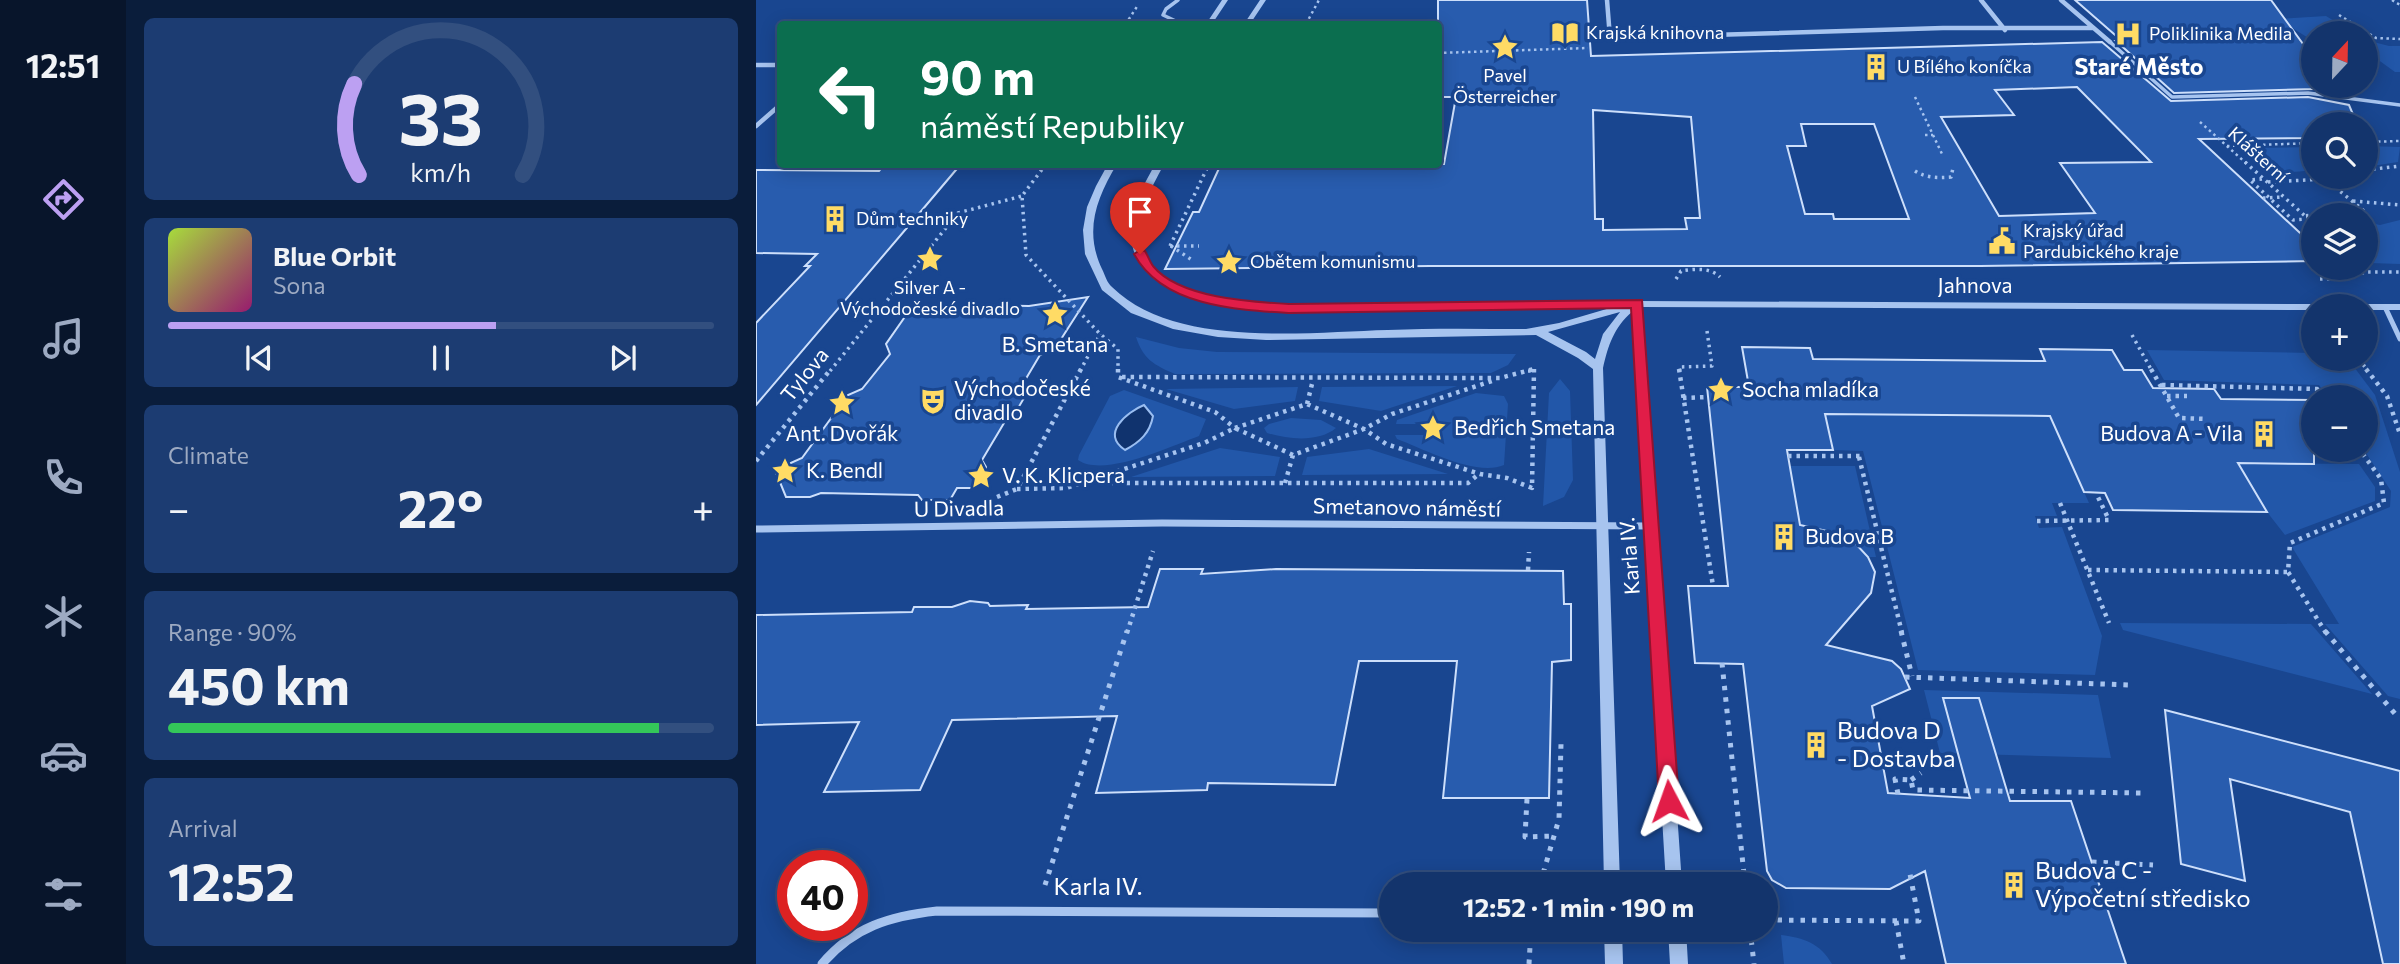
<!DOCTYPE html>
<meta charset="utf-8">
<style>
body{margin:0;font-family:Commissioner,sans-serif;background:#1c3c72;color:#f1f3f6;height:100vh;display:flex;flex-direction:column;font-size:26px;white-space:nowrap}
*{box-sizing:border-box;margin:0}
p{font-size:23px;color:#9daac2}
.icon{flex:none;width:38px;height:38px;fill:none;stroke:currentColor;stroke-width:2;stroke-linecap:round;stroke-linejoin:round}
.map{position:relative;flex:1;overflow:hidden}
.sheet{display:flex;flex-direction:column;gap:18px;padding:18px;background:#0a1d3b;width:630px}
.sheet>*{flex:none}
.banner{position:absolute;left:21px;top:21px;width:665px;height:147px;border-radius:7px;box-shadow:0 4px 18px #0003,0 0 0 2px #324f7f;background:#0b6e4f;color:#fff;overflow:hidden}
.needle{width:46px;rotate:22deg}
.buttons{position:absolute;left:1545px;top:21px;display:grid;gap:14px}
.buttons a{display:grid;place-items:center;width:77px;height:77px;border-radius:50%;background:#13346c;box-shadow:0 4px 18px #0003,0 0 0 2px #324f7f;font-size:35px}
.speed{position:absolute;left:21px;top:850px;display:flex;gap:14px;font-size:35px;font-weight:700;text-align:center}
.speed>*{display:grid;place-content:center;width:91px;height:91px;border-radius:50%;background:#13346c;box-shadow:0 4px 18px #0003,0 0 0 2px #324f7f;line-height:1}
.speed .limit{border:10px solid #d22;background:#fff;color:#111}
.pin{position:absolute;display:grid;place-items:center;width:60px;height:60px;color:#fff;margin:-72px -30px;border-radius:50% 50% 50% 0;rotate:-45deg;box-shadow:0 0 7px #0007}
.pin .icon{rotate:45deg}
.me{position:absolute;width:77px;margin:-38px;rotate:356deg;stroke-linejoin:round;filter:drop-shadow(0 0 5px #0008)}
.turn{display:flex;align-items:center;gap:24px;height:147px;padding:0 28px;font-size:32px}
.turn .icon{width:91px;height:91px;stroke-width:2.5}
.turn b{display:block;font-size:49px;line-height:60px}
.big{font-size:52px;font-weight:700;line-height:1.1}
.sheet .widget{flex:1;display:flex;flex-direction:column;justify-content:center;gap:10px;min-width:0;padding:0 24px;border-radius:10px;background:#1c3c72}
.sheet .dial{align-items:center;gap:0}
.dial svg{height:182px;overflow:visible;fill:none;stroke:#324f7f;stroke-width:7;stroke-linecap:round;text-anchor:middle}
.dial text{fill:#f1f3f6;stroke:none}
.song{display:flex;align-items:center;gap:21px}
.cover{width:84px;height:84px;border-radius:10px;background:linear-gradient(135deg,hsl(80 70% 55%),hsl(320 70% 35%))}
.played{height:7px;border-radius:4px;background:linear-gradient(90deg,#bca0f2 60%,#324f7f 60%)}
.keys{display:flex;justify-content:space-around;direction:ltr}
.heat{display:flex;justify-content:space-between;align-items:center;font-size:38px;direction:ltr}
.charge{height:10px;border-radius:5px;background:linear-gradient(90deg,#34c759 90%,#324f7f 0)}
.trip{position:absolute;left:623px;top:872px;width:399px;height:70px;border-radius:35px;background:#13346c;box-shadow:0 4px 18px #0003,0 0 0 2px #324f7f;font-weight:700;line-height:70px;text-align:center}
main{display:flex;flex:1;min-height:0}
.tab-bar{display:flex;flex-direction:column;width:126px;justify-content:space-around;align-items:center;background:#08152b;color:#9daac2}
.tab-bar .icon{width:49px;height:49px}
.tab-bar .selected{color:#bca0f2}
.tab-bar b{font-size:32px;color:#f1f3f6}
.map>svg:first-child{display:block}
.green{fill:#2257a9}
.water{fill:#10336e;stroke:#9abef1;stroke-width:2}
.building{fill:#285cae;stroke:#cddffb;stroke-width:2;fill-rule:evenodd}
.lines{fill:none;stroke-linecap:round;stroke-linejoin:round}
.path-far3{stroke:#a7c4ef;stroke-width:2.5;stroke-dasharray:2.5 3.5;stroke-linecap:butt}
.path-far2{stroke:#a7c4ef;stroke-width:3.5;stroke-dasharray:2.5 4.5;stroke-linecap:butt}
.path-far1{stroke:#a7c4ef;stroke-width:4.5;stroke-dasharray:3.5 5;stroke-linecap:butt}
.path{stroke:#a7c4ef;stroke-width:5;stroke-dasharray:4.5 7;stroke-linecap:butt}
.service{stroke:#a7c4ef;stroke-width:3.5}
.minor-far3{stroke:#a7c4ef;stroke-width:4.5}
.minor-far2{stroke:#a7c4ef;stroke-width:5}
.minor-far1{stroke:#a7c4ef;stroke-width:7}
.minor{stroke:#a7c4ef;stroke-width:9}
.tertiary{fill:#a7c4ef;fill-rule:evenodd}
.route{fill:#e11d48;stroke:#92132f;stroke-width:2}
.labels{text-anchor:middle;stroke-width:7;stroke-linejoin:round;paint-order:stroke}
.far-poi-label{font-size:18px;fill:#fff;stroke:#194690;text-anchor:start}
.far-street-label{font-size:18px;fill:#fff;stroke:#194690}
.street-label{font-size:21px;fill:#fff;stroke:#194690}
.poi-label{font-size:21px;fill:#fff;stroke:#194690;text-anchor:start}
.far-district-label{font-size:23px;font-weight:bold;fill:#fff;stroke:#194690}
.near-poi-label{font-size:24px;fill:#fff;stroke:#194690;text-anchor:start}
.near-street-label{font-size:24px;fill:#fff;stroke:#194690}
</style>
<main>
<nav class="tab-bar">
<b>12:51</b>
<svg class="icon selected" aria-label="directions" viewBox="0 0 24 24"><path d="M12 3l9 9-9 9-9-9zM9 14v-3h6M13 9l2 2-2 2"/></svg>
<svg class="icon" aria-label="music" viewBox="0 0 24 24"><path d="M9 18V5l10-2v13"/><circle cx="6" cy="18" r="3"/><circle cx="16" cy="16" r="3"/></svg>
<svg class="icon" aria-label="phone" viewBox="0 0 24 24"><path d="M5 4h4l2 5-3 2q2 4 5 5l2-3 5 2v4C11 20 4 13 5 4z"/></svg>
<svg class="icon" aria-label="climate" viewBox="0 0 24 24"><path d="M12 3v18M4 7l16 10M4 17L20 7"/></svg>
<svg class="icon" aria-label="car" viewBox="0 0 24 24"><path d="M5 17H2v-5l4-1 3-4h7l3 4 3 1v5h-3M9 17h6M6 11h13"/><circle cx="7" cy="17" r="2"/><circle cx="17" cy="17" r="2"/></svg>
<svg class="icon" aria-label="filters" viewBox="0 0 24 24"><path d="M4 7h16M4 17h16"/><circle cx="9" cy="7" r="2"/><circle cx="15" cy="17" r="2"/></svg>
</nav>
<section class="sheet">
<div class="widget dial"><svg viewBox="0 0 100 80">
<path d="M14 69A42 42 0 1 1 86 69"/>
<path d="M14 69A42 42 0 0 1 12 29" stroke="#bca0f2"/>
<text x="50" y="56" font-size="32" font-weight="700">33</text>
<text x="50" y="72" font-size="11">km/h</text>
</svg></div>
<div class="widget">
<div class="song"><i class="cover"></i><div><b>Blue Orbit</b><p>Sona</p></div></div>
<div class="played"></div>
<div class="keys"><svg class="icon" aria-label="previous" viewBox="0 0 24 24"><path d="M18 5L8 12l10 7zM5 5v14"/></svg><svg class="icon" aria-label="pause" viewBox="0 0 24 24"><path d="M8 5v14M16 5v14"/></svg><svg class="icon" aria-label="next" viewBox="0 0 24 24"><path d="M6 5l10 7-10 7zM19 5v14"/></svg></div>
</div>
<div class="widget"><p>Climate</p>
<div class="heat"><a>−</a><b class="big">22°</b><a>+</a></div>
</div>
<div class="widget"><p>Range · 90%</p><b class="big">450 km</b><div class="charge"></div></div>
<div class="widget"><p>Arrival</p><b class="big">12:52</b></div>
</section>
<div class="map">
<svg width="1644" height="964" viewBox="0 0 1644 964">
<rect width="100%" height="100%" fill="#194690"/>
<path class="green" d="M1570 16 1598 33H1558L1557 41 1522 19Z
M1610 40 1633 46H1644V72H1639L1610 51Z
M1610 146 1644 147 1642 162 1610 167Z
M1557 147V168C1535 178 1511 167 1494 152L1498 148Z
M1644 220V264L1614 263 1610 258V222L1624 225Z
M380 337 423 348 461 352 760 354 752 365 735 373 419 374C398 365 387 359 380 337Z
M1391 350 1557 353 1558 359H1592L1619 395 1644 472V699L1632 696 1569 624H1583L1536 547 1634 507 1635 491 1608 450 1610 397H1571L1563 385 1408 380Z
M804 379 814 391 817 480 808 497 787 506 793 393Z
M701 386 625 411 563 401 566 387Z
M542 387 539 401 478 409 410 389Z
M368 390 450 419 443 436C415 446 348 478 322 460L323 455 354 396Z
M720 393 748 396 752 404 748 465C720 477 668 449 641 439L639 435H684L686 424H640L641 420Z
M1069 414 1294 416 1333 503H1296L1301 516H1279L1283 528 1306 527 1346 636 1339 675 1162 670 1107 451 1077 450Z
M535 418 565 420 580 428C562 443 531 439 511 433L508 428 513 424Z
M464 448 524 457 519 476 375 477Z
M613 449 692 474 546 475 551 457Z
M1482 463 1603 464 1619 487V501L1529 535 1511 512Z
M1034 466H1099L1120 557H1112C1095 534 1072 530 1045 529Z
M1364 623 1555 624 1616 694 1367 630Z
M1168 690 1342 695 1355 758 1184 753Z
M1025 935C1048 938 1064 943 1076 964H1028Z"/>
<path class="water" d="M388 405 397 416C394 433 384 442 369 450 344 434 371 412 388 405Z"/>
<path class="building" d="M682 0H831L835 56 1346 42 1415 101 1552 97 1593 105 1601 124H1558V138L1443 139 1558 246V261L1224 266H674L409 269 437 212H443L465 164H688L700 97H682ZM1321 87 1395 162 1304 163 1339 213 1243 216 1185 117 1258 115 1239 90ZM837 110 935 117 944 218H929L931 229 847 230V219H839ZM1045 124H1118L1153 219H1078L1077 214H1049L1031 146H1050Z
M1319 0H1515L1558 59V89L1418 93 1360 41H1366Z
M205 164 161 216 0 405V323L54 266H49L61 254 0 253V170L123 171 128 165Z
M332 297 300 347 284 355 262 392 268 398 258 415 251 418 226 460 230 467 218 488H201L194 500H166L162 495 65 493 54 497H30L19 470 46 458 92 395 106 389 134 354 130 344 153 311 202 312 208 305 273 306Z
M986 347 1054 348 1057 359 1289 361 1284 349 1356 350 1368 370H1386L1397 388 1458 389 1465 399 1558 400V464L1482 463 1511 512 1357 510 1349 493 1328 492 1294 416 1069 414 1077 450H1031L1044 525 1084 534 1099 543 1112 557 1119 572 1115 593 1070 645 1136 661 1145 669 1154 689 1116 706 1132 793 1214 798 1187 698H1223L1254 801H1315L1370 964H1190L1169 871 1134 889 1030 888 1016 880 1011 871 987 664 939 663 932 586H972L951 387H993Z
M404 569H447L445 574 520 569 807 571 808 604H815V660L796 662 793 798H687L701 661H603L579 785 452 783 451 790 340 793 361 716 196 720 164 790 68 792 103 722 0 725V615L156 612 158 607H196L214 601 232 603 234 606 272 605 270 609 392 607Z
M1409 710 1644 771V964H1627L1594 812 1474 779 1489 881 1425 864Z"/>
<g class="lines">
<path class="path-far3" d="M1636 0 1644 5
M1583 15 1620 38 1644 39
M377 24 373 19 382 5
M550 24 563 0
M682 53 832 48
M683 63 684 53
M1159 97 1187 156
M1444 122 1491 164
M1169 135H1177
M1610 142 1644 141
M1471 146 1558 143"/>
<path class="path-far2" d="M1489 162 1558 224
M290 164 266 196 270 255 344 334 362 349V371
M1610 170 1644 166
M1159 171C1170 178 1182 178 1195 177L1197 168
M1506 179 1494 180 1537 220 1551 219
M1512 182 1569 179 1607 210 1548 216
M1507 198 1527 197
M1597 201 1644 205
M414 246 453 164
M414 246H443
M415 246 436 260
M920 279 925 271C938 269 954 267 964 277
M1564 279 1590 278 1610 272H1644
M1376 335 1396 371
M1603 359 1612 371
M74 371 202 213 266 196
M324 371 344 334
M772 371H778
M924 371 923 367 956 366 951 331"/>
<path class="path-far1" d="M325 369 261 489 310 488 448 443 479 428 537 455 608 429 636 414 739 380
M362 369V377
M778 369 776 488 751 478 724 474 630 444 608 429 551 404 479 428 459 412 362 377 744 378Z
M923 369 957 586
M1395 369 1423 418 1450 419
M1610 369 1631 396 1644 434
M1406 385 1561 389 1566 397
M1411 396H1431
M927 398 952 397
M551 404 557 380
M1032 456H1108
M1103 457 1146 633
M0 461 75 369
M349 475 355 483H712L723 474
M529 483 537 455
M241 497 261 489
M1304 503 1353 623
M1281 521 1353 520 1340 493
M772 570 773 552
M1332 570 1532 572
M371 633 397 551
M1570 633 1532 572 1534 543 1628 503 1625 479 1604 450"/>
<path class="path" d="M1145 631 1156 676
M1569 631 1640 715
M966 663 989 884
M1149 677 1374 685
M1155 780 1165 773
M1142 794 1139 779 1155 780 1157 790 1388 793
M771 799 769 837 797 836
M1336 862 1397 865
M784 884 803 819 805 744
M289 885 371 631
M1010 920 1163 921 1154 874
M1140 921 1148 964
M994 929 998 964
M773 964 775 929"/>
<path class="service" d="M422 0 410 9 407 15 426 24
M1354 42 1416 97 1552 93 1644 105"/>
<path class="minor-far3" d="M851 0 854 38 1187 28H1337
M1225 0 1249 30
M1305 0 1354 42
M0 65H24
M0 126 24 105"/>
<path class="minor-far2" d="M1629 307 1644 339"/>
<path class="minor-far1" d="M0 529 406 523 895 526"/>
<path class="minor" d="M66 964C97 927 134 916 181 911L635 913"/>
<path class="tertiary" d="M466 0H472L456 24H450Z
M504 0H510L494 24H488Z
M352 164H361C340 199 328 231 346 269 349 275 351 283 356 287 419 349 551 332 632 330 678 328 724 329 770 329L803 323 854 308 533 312C479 309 368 302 375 224 376 203 390 182 399 164H408C399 182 385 204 384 225 380 298 481 302 533 306L881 301 1558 304 1563 306H1558V310L886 307 926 884H910L876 312C858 327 852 346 847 368L864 884H848L837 369 822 358 780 335 510 340 462 337 417 329 375 313 346 290 329 254 327 230 331 207 340 186ZM864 312 847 334 839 359 830 352 792 332Z
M1610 304H1644V310H1610V306H1605Z
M848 929H866L867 964H849Z
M912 929H930L932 964H914Z"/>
</g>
<path class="route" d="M384 250 389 251C392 256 394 262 397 266 423 298 495 302 533 304L886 300 923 801 920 808 913 811 906 808 903 801 875 308 533 313C480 310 406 306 378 254Z"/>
<defs>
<symbol id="library-bare" viewBox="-9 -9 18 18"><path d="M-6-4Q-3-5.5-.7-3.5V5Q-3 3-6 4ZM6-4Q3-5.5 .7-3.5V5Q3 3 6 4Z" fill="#ffdb65" stroke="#194690" stroke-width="2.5" paint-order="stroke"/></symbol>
<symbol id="hospital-bare" viewBox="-9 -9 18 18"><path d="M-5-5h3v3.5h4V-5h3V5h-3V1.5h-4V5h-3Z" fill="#ffdb65" stroke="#194690" stroke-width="2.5" paint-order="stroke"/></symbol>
<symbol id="sight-bare" viewBox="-9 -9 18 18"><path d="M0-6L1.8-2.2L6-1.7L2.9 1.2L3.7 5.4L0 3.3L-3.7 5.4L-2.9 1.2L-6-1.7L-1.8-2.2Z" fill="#ffdb65" stroke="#194690" stroke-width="2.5" paint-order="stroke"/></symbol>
<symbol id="building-bare" viewBox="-9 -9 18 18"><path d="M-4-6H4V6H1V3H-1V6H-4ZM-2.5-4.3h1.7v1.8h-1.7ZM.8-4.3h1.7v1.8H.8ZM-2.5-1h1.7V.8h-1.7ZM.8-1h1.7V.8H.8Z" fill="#ffdb65" stroke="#194690" stroke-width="2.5" paint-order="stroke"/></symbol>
<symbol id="civic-bare" viewBox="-9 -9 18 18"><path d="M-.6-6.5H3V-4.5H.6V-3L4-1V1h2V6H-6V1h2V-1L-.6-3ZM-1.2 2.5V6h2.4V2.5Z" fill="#ffdb65" stroke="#194690" stroke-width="2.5" paint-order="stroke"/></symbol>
<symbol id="theatre-bare" viewBox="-9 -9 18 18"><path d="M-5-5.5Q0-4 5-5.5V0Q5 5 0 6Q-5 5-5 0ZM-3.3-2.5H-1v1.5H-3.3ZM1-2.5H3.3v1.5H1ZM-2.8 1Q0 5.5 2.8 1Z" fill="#ffdb65" stroke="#194690" stroke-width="2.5" paint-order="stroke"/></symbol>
</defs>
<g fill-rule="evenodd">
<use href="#library-bare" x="790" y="14" width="38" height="38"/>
<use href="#hospital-bare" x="1353" y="15" width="38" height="38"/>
<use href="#sight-bare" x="730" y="28" width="38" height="38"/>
<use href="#building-bare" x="1101" y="48" width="38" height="38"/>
<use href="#building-bare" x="60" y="200" width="38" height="38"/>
<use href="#civic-bare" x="1227" y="222" width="38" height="38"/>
<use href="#sight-bare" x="155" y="240" width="38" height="38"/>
<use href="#sight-bare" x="454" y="243" width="38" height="38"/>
<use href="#sight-bare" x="280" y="295" width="38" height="38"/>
<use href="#sight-bare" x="946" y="371" width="38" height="38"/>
<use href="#theatre-bare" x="158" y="382" width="38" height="38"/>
<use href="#sight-bare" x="67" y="384" width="38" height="38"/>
<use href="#sight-bare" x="658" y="409" width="38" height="38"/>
<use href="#building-bare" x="1489" y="415" width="38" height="38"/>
<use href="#sight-bare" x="10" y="452" width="38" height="38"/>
<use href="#sight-bare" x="206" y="457" width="38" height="38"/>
<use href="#building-bare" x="1009" y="518" width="38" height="38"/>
<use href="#building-bare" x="1041" y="726" width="38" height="38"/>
<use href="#building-bare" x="1239" y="866" width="38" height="38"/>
</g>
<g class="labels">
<g class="far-poi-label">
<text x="830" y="39">Krajská knihovna</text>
<text x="1393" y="40">Poliklinika Medila</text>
<text x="1141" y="73">U Bílého koníčka</text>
<text x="749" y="82" text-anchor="middle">Pavel<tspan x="749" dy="21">Österreicher</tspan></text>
<text x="100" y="225">Dům techniky</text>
<text x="1267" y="237">Krajský úřad<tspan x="1267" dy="21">Pardubického kraje</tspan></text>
<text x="494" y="268">Obětem komunismu</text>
<text x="174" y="294" text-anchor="middle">Silver A -<tspan x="174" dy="21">Východočeské divadlo</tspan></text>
</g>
<g class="far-street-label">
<text transform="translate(1502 155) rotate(42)" y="6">Klášterní</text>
</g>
<g class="street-label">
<text x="1219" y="293">Jahnova</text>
<text transform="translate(49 375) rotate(-51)" y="7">Tylova</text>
<text transform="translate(651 508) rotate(1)" y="7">Smetanovo náměstí</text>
<text transform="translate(203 509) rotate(-1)" y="7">U Divadla</text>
<text transform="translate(874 556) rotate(-94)" y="7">Karla IV.</text>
</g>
<g class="poi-label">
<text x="299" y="352" text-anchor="middle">B. Smetana</text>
<text x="198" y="396">Východočeské<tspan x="198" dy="24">divadlo</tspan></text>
<text x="986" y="397">Socha mladíka</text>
<text x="698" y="435">Bedřich Smetana</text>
<text x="86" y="441" text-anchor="middle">Ant. Dvořák</text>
<text x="1487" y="441" text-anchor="end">Budova A - Vila</text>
<text x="50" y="478">K. Bendl</text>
<text x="246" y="483">V. K. Klicpera</text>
<text x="1049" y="544">Budova B</text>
</g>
<g class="far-district-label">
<text x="1383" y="75">Staré Město</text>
</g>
<g class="near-poi-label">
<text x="1081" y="739">Budova D<tspan x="1081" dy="28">- Dostavba</tspan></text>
<text x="1279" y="879">Budova C -<tspan x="1279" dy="28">Výpočetní středisko</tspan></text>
</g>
<g class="near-street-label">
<text x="342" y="895">Karla IV.</text>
</g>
</g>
</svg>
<div class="buttons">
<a><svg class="needle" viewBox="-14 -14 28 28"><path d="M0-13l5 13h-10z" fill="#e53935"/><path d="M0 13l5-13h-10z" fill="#9daac2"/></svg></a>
<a><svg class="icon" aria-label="search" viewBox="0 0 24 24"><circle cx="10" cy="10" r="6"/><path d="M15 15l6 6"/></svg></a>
<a><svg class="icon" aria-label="layers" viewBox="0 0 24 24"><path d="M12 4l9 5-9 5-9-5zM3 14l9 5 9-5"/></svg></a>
<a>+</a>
<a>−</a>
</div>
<div class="speed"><div class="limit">40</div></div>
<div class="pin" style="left:384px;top:254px;background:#d93025"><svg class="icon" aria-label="arrive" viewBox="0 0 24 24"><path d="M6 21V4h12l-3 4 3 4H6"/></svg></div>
<svg class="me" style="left:913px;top:801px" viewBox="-20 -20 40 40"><path d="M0-17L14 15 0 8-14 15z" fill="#e11d48" stroke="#fff" stroke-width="4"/></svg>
<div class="trip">12:52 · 1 min · 190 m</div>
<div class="banner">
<div class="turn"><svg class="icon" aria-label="left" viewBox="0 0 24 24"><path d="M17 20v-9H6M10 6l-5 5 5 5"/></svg><div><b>90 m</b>náměstí Republiky</div></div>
</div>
</div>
</main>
